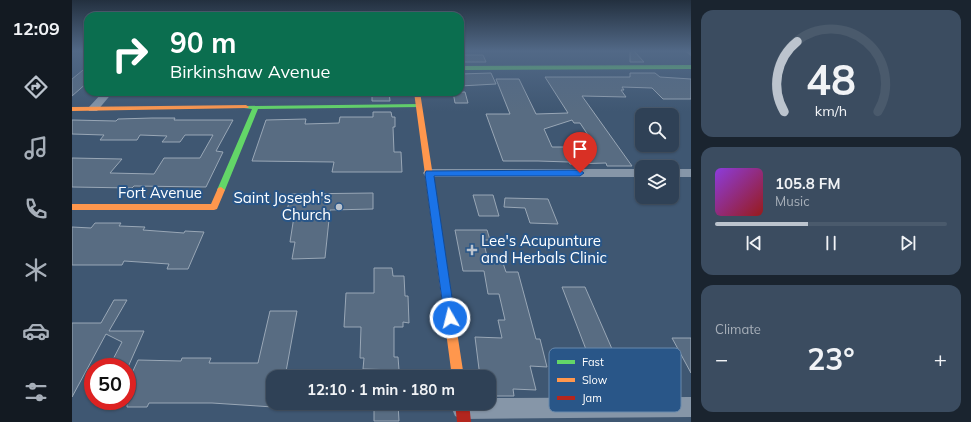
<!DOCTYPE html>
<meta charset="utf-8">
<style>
body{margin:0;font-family:Mulish,sans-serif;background:#3b4c60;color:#f1f3f6;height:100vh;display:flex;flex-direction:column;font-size:15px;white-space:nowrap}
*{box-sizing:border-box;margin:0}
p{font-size:13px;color:#a7afb9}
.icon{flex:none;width:22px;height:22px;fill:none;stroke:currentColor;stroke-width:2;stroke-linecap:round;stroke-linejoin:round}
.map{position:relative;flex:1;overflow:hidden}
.panel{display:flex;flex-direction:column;gap:10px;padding:10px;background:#1a242f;width:280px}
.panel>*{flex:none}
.guide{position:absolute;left:12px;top:12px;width:380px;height:84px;border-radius:12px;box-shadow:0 1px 3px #0004,0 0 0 1px #4a5a6c;background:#0b6e4f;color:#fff;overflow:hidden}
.tools{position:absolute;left:563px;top:108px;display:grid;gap:8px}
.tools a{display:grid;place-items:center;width:44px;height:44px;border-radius:8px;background:#2f4156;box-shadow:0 1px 3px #0004,0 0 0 1px #4a5a6c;font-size:20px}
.speed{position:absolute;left:12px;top:358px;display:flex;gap:8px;font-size:20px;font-weight:700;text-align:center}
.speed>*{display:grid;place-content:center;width:52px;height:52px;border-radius:50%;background:#2f4156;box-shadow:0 1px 3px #0004,0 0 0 1px #4a5a6c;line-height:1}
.speed .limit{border:6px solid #d22;background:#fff;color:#111}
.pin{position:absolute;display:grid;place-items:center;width:34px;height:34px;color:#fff;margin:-41px -17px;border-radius:50% 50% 50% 0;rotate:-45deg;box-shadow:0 0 4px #0007}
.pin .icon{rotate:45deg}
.me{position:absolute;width:44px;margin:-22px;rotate:352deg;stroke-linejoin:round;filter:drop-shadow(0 0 3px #0008)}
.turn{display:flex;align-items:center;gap:14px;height:84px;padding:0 20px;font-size:18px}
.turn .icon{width:52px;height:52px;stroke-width:2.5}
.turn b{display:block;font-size:28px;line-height:34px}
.big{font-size:30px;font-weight:700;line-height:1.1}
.panel .widget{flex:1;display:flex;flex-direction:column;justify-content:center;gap:6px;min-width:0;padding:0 14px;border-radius:12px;background:#3b4c60}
.panel .dial{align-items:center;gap:0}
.dial svg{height:104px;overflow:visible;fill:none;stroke:#4a5a6c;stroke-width:7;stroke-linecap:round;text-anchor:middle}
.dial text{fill:#f1f3f6;stroke:none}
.song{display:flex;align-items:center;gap:12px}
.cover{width:48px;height:48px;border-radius:6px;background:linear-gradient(135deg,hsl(270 70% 55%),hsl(0 70% 35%))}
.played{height:4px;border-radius:2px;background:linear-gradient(90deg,#bcc4ce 40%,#4a5a6c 40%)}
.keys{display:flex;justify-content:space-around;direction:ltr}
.heat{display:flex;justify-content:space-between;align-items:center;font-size:22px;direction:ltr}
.trip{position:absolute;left:194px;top:370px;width:230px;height:40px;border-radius:12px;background:#2f4156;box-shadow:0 1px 3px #0004,0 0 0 1px #4a5a6c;font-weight:700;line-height:40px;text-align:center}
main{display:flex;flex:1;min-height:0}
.dock{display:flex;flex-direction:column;width:72px;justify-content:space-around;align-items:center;background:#131a22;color:#a7afb9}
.dock .icon{width:28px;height:28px}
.dock .selected{color:#bcc4ce}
.dock b{font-size:18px;color:#f1f3f6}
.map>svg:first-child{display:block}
.building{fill:#586c82;stroke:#99a7b6;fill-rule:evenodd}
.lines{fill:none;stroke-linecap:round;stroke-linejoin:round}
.street{fill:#8696a8;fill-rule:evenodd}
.fast{fill:#63d668;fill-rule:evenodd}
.slow{fill:#ff974d;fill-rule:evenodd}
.jam{fill:#b3261e;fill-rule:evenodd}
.route{fill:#1a73e8;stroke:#114b97}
.poi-dot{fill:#bcc4ce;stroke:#295688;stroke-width:1.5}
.labels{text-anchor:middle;stroke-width:4;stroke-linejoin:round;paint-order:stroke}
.street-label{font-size:15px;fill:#fff;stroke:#295688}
.poi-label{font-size:15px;fill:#fff;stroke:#295688;text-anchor:end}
.key{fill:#295688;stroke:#6989ac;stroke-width:1}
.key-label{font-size:11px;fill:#fff}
</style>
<main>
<nav class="dock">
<b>12:09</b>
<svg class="icon selected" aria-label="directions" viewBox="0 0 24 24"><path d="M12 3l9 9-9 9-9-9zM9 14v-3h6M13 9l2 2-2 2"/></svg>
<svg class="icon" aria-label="music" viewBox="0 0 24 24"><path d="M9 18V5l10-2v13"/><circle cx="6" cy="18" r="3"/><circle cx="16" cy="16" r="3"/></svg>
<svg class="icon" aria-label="phone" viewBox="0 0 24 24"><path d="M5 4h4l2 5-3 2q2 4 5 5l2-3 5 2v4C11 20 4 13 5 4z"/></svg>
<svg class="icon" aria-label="climate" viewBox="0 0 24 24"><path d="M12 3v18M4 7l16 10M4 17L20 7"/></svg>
<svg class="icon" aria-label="car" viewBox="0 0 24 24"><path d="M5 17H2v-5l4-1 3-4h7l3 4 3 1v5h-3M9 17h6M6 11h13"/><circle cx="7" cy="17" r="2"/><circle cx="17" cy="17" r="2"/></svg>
<svg class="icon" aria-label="filters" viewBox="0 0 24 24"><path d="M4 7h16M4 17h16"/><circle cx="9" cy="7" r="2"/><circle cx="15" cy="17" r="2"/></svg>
</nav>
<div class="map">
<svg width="619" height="422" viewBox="0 0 619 422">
<rect width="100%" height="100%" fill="#3f5772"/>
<path class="building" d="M558 51H562L572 62H558Z
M388 55H411L414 62H388Z
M16 66V82L0 96V79Z
M419 73 424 84 388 86V74Z
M558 73H583L588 77 619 79V99H591L580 88 550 87 552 90H549L554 97 510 96 560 166H535L534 163 498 164 497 162 466 161H431L414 114H438L424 79H447L464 114 496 113 473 77H558ZM500 120 502 123H508L524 147H480L472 129Z
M300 92H317L318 101H300Z
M381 92H393L396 103H383Z
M301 112H319L320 117H323V127H321L322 152H329L330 172H260L262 162 180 161 194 120 234 119 233 124 267 123 268 117H301Z
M80 118H103L102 120H161L144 151 151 152 134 187 62 186 60 188 0 187V158L50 159 38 173 82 174 92 158H128L141 135H113L108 142H90L95 136 68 135 65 140H28L32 135 0 134V120L44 121 46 119Z
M301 193V209L258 210 253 258 220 259 223 242H218L223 210H215L219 194Z
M401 195H421L427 216H407Z
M433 198 476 199 486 224 458 223 453 208 432 207Z
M23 223H49L47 226 73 227 71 230 112 233 113 231 132 232 116 269H95L97 264 52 261 50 265H0V227L19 228Z
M383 230H415L418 240H411L416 260H430L434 272H446L464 339H468L475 367 458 366 464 390 441 389 442 396H424L417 390V377H408L403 337 430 338 426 320H433L427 294H416L412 271H391Z
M302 268H320L321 276H332L333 296H336L337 323 331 322V327H322V357H326L327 370 291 369 292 358H288L289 327H272L274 293H302Z
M490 287H513L547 365H520Z
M42 300H55L37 331H72L56 367H37L50 342 34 334 0 397V323H29Z
M198 311H225L213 377H201V407L140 403H77L75 407H55V384L66 360 109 361 110 358H139L137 363H186Z
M600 338H619V373Z
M302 403H326L327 421H302Z"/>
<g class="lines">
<path class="street" d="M613 51H619V56Z
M31 92H41L25 111H17L16 109 17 107Z
M357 169H570V177H357L353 176 351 173 353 170Z
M600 169H619V177H600Z
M619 397V417L390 419 383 416 380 409 382 403H417V398Z"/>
<path class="fast" d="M619 65V69L388 70V66Z
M347 104 349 105V107L186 109 153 190 149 193 145 190 180 109 172 108V106Z"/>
<path class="slow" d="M342 92H348L392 377H380Z
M174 105 177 107 176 108 0 111V107Z
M149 187 153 190 145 209 142 210H0V204H139L146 188Z"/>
<path class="jam" d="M383 403H397L399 422H385Z"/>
</g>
<linearGradient id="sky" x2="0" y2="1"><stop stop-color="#23303f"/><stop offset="0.46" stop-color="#526987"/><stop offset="1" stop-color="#526987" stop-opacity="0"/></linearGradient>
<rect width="619" height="111" fill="url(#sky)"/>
<path class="route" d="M508 170 512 173 508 176H362L383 318 382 322 378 323 373 322 353 174 354 171Z"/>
<g class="poi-dot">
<circle cx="267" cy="207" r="4"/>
<path d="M398 244h4v4h4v4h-4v4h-4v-4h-4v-4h4z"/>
</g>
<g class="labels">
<g class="street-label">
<text x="88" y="198">Fort Avenue</text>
</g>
<g class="poi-label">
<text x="259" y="203">Saint Joseph's<tspan x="259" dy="17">Church</tspan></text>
<text x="409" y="246" text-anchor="start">Lee's Acupunture<tspan x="409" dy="17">and Herbals Clinic</tspan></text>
</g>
</g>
<rect x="477" y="348" width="132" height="64" rx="6" class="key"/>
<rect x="485" y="360" width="18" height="4" fill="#63d668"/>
<rect x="485" y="378" width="18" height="4" fill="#ff974d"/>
<rect x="485" y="396" width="18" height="4" fill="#b3261e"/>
<g class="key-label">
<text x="510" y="366">Fast</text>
<text x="510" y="384">Slow</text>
<text x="510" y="402">Jam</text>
</g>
</svg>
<div class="tools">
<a><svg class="icon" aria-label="search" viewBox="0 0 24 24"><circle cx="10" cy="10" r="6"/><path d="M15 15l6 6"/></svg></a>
<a><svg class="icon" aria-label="layers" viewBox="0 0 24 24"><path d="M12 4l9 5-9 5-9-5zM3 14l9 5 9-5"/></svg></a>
</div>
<div class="speed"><div class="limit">50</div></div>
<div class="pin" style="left:508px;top:173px;background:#d93025"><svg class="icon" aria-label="arrive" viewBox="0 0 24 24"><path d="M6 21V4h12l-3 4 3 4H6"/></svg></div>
<svg class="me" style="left:378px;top:318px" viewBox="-20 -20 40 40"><circle r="17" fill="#1a73e8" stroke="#fff" stroke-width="3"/><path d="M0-11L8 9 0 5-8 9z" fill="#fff"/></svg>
<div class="trip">12:10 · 1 min · 180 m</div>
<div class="guide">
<div class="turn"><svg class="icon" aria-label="right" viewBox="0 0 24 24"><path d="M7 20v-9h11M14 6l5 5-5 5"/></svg><div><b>90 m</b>Birkinshaw Avenue</div></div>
</div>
</div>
<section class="panel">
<div class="widget dial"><svg viewBox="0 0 100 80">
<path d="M14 69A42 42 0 1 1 86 69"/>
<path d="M14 69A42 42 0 0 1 24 15" stroke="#bcc4ce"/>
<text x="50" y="56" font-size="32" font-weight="700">48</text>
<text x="50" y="72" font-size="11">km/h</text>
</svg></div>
<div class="widget">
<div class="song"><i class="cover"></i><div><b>105.8 FM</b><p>Music</p></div></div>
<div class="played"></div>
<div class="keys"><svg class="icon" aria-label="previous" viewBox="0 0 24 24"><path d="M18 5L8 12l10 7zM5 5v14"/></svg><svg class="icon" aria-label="pause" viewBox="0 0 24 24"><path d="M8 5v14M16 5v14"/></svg><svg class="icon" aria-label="next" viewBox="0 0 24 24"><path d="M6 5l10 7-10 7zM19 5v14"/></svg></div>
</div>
<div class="widget"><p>Climate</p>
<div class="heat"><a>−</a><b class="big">23°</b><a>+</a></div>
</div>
</section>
</main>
